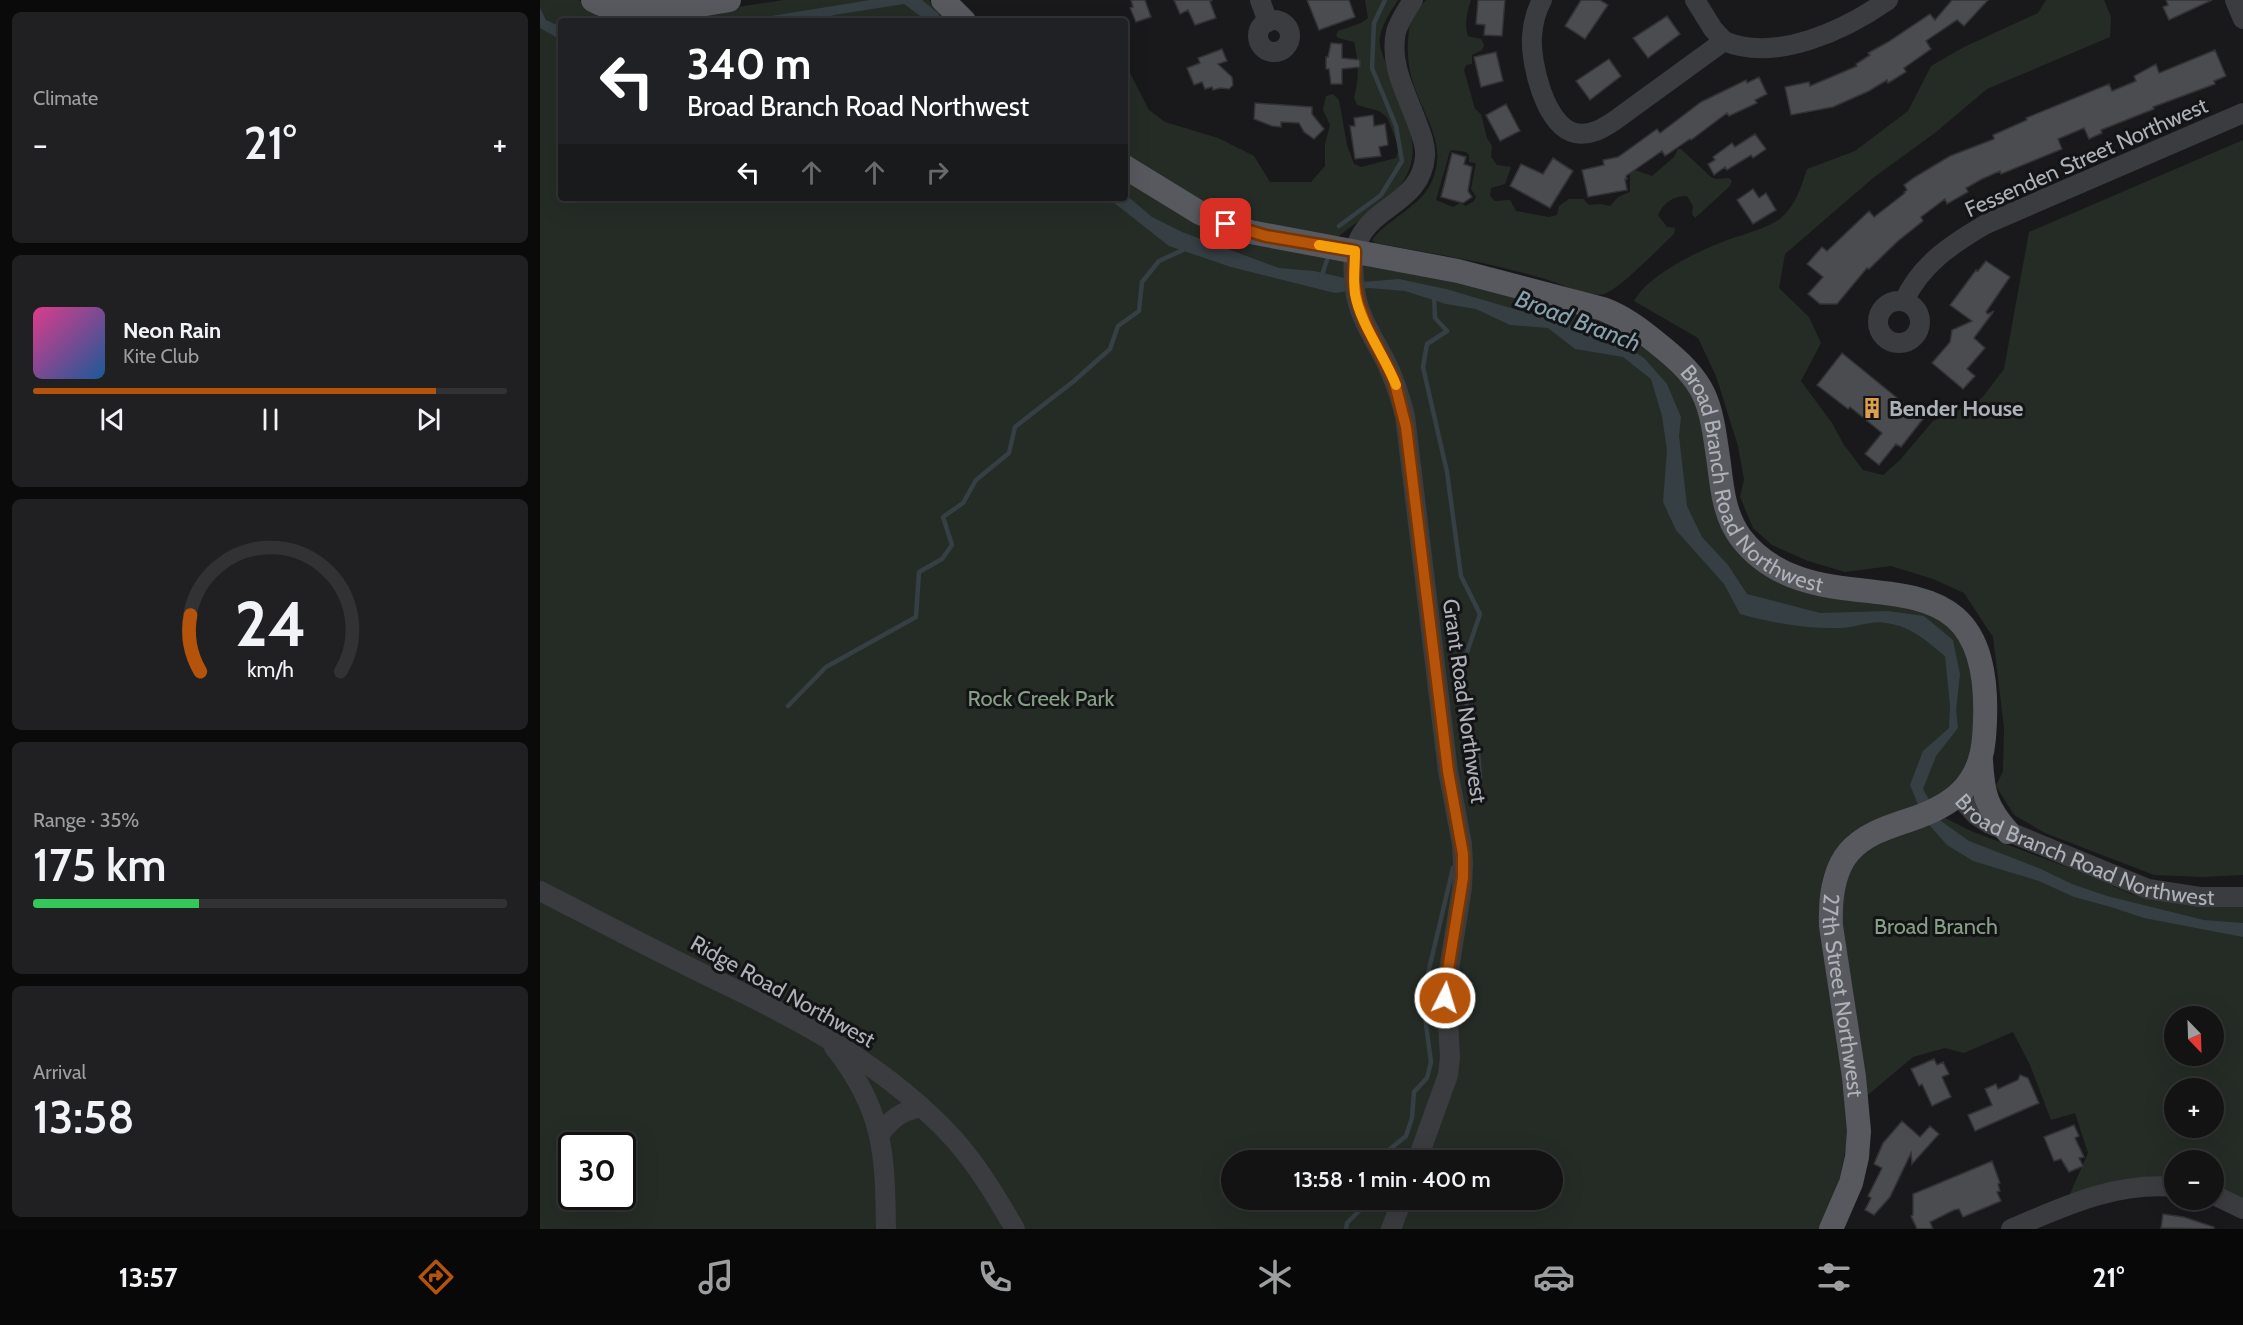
<!DOCTYPE html>
<meta charset="utf-8">
<style>
body{margin:0;font-family:Cabin,sans-serif;background:#202022;color:#f1f3f6;height:100vh;display:flex;flex-direction:column;font-size:22px;white-space:nowrap}
*{box-sizing:border-box;margin:0}
p{font-size:20px;color:#9d9ea0}
.icon{flex:none;width:33px;height:33px;fill:none;stroke:currentColor;stroke-width:2;stroke-linecap:round;stroke-linejoin:round}
.map{position:relative;flex:1;overflow:hidden}
.panel{display:flex;flex-direction:column;gap:12px;padding:12px;background:#0a0a0b;width:540px}
.panel>*{flex:none}
.hud{position:absolute;left:18px;top:18px;width:570px;height:183px;border-radius:6px;box-shadow:0 6px 24px #0002,0 0 0 2px #323234;background:#202124;color:#fff;overflow:hidden}
.needle{width:39px;rotate:157deg}
.controls{position:absolute;left:1624px;top:1006px;display:grid;gap:12px}
.controls a{display:grid;place-items:center;width:60px;height:60px;border-radius:50%;background:#131314;box-shadow:0 6px 24px #0002,0 0 0 2px #323234;font-size:30px}
.speed{position:absolute;left:18px;top:1132px;display:flex;gap:12px;font-size:30px;font-weight:700;text-align:center}
.speed>*{display:grid;place-content:center;width:78px;height:78px;border-radius:50%;background:#131314;box-shadow:0 6px 24px #0002,0 0 0 2px #323234;line-height:1}
.speed .limit{border:3px solid #111;border-radius:9px;background:#fff;color:#111}
.pin{position:absolute;display:grid;place-items:center;width:51px;height:51px;color:#fff;margin:-26px;border-radius:12px;box-shadow:0 3px 9px #0006}
.me{position:absolute;width:66px;margin:-33px;rotate:5deg;stroke-linejoin:round;filter:drop-shadow(0 0 4px #0008)}
.turn{display:flex;align-items:center;gap:21px;height:126px;padding:0 30px;font-size:27px}
.turn .icon{width:78px;height:78px;stroke-width:2.5}
.turn b{display:block;font-size:42px;line-height:51px}
.lanes{display:flex;align-items:center;height:57px;padding:0 30px;background:#0003;justify-content:center;gap:30px;direction:ltr}
.lanes .off{opacity:.35}
.big{font-size:45px;font-weight:600;line-height:1.1}
.panel .widget{flex:1;display:flex;flex-direction:column;justify-content:center;gap:9px;min-width:0;padding:0 21px;border-radius:9px;background:#202022}
.panel .dial{align-items:center;gap:0}
.dial svg{height:156px;overflow:visible;fill:none;stroke:#323234;stroke-width:7;stroke-linecap:round;text-anchor:middle}
.dial text{fill:#f1f3f6;stroke:none}
.song{display:flex;align-items:center;gap:18px}
.cover{width:72px;height:72px;border-radius:9px;background:linear-gradient(135deg,hsl(330 70% 55%),hsl(210 70% 35%))}
.played{height:6px;border-radius:3px;background:linear-gradient(90deg,#b45309 85%,#323234 85%)}
.keys{display:flex;justify-content:space-around;direction:ltr}
.heat{display:flex;justify-content:space-between;align-items:center;font-size:33px;direction:ltr}
.charge{height:9px;border-radius:4px;background:linear-gradient(90deg,#34c759 35%,#323234 0)}
.trip{position:absolute;left:681px;top:1150px;width:342px;height:60px;border-radius:30px;background:#131314;box-shadow:0 6px 24px #0002,0 0 0 2px #323234;font-weight:600;line-height:60px;text-align:center}
.dock{display:flex;height:96px;justify-content:space-around;align-items:center;background:#080808;color:#9d9ea0}
.dock .icon{width:42px;height:42px}
.dock .on{color:#b45309}
.dock b{font-size:27px;color:#f1f3f6}
main{display:flex;flex:1;min-height:0}
.map>svg:first-child{display:block}
.green{fill:#252c26;fill-rule:evenodd}
.water{fill:#353f44}
.lines{fill:none;stroke-linecap:round;stroke-linejoin:round}
.stream{stroke:#353f44;stroke-width:4.5}
.building{fill:#4b4c50;stroke:#333336;stroke-width:1.5}
.minor{stroke:#3a3c3f;stroke-width:20}
.major{stroke:#57595e;stroke-width:24}
.route-casing{stroke:#753606;stroke-width:15}
.route{stroke:#b45309;stroke-width:10}
.slow{stroke:#f59e0b;stroke-width:10}
.labels{text-anchor:middle;stroke-width:6;stroke-linejoin:round;paint-order:stroke}
.street-label{font-size:22px;fill:#adb2b9;stroke:#141416}
.poi-label{font-size:22px;font-weight:bold;fill:#adb2b9;stroke:#141416;text-anchor:start}
.park-label{font-size:22px;fill:#87a186;stroke:#141416}
.water-label{font-size:24px;font-style:italic;fill:#88a1af;stroke:#141416}
</style>
<main>
<section class="panel">
<div class="widget"><p>Climate</p>
<div class="heat"><a>−</a><b class="big">21°</b><a>+</a></div>
</div>
<div class="widget">
<div class="song"><i class="cover"></i><div><b>Neon Rain</b><p>Kite Club</p></div></div>
<div class="played"></div>
<div class="keys"><svg class="icon" aria-label="previous" viewBox="0 0 24 24"><path d="M18 5L8 12l10 7zM5 5v14"/></svg><svg class="icon" aria-label="pause" viewBox="0 0 24 24"><path d="M8 5v14M16 5v14"/></svg><svg class="icon" aria-label="next" viewBox="0 0 24 24"><path d="M6 5l10 7-10 7zM19 5v14"/></svg></div>
</div>
<div class="widget dial"><svg viewBox="0 0 100 80">
<path d="M14 69A42 42 0 1 1 86 69"/>
<path d="M14 69A42 42 0 0 1 9 40" stroke="#b45309"/>
<text x="50" y="56" font-size="32" font-weight="700">24</text>
<text x="50" y="72" font-size="11">km/h</text>
</svg></div>
<div class="widget"><p>Range · 35%</p><b class="big">175 km</b><div class="charge"></div></div>
<div class="widget"><p>Arrival</p><b class="big">13:58</b></div>
</section>
<div class="map">
<svg width="1703" height="1229" viewBox="0 0 1703 1229">
<rect width="100%" height="100%" fill="#19191b"/>
<path class="green" d="M0 0H39L59 17 90 21H21V198H585V175L686 233 949 283 1074 323 1136 367 1166 413 1170 468 1234 574 1381 605 1414 627 1428 655 1437 718 1429 755 1419 780 1401 797 1340 818 1308 836 1288 864 1283 877 1279 918 1295 1008 1309 1132 1296 1196 1279 1229H0ZM32 1146H82V1197H32ZM692 1161H1012V1200H692Z
M244 0H389L413 21H98Z
M825 0H858C851 11 842 24 840 37 838 44 843 56 846 63 858 99 887 144 864 180 851 201 817 221 798 237L708 221 651 197 585 157V63L609 110 625 122 678 138 714 156 730 182H771L785 166V144L790 125 783 110 786 96 793 94 799 100 807 145 814 164 821 167 856 158 859 148 847 117 839 111 817 105 814 97C820 79 818 60 814 42L798 38 796 35 798 31 821 23 828 18Z
M886 0H931C927 12 924 24 928 36L941 39 944 45 942 50 932 55V64L926 65 924 70 935 109 941 114 947 138 952 146 951 157 957 165 971 167 965 184 951 188 950 196 955 201 970 200 976 211 1009 217 1017 215 1019 206 1029 199H1043L1049 205 1060 204 1070 206 1078 197 1090 192V171L1095 170 1112 176 1134 157 1138 149H1141L1171 177 1176 179 1189 178 1192 181 1190 186 1155 218 1152 214 1153 206 1147 196C1133 196 1123 203 1118 215L1127 227 1135 228 1134 234C1120 247 1080 289 1064 294 1049 298 1017 282 1002 278 948 262 890 253 835 243L832 240C846 221 878 207 889 187 910 150 886 120 874 86 869 71 867 57 868 41 869 35 868 28 871 23 875 14 880 7 886 0ZM913 150 926 152 929 155V162L936 163 931 189 936 197 934 201 926 206 920 203 913 207 896 200 910 151Z
M1506 0H1564L1571 17 1570 37 1447 89 1396 132 1333 178 1245 254 1239 288 1269 317 1281 343 1261 381 1292 423 1304 445 1323 470 1343 475 1360 460 1393 421 1442 398 1464 369 1489 232 1703 140V875L1663 877 1614 875 1505 833 1474 815 1456 786 1463 771 1464 728 1453 637 1424 593 1393 579 1351 566 1305 572 1268 561 1232 545 1213 528 1200 497 1204 480 1198 446 1176 376 1158 338 1094 301C1108 275 1158 251 1185 241 1201 235 1229 228 1241 218 1256 205 1261 187 1267 169L1315 151 1368 111 1391 66 1424 47 1498 13Z
M1403 817 1431 831 1556 878 1591 894 1650 906 1703 904V1218L1674 1200V1161H1635V1195L1615 1188 1522 1212 1548 1153 1535 1113 1511 1120 1490 1065 1473 1032 1424 1053 1405 1048 1373 1057 1323 1099 1305 990 1301 874 1334 839ZM1635 1017H1674V1056H1635ZM1635 1089H1674V1128H1635Z"/>
<path class="water" d="M330 0H382L398 13 402 21H387L364 4 294 15 278 21H201Z
M0 8 6 20 21 27V40L0 28Z
M585 194 612 217 642 232 739 268 774 271 822 282 859 279 906 289 1073 338 1104 358 1127 384 1141 417 1139 436 1147 506 1162 537 1188 565 1207 594 1280 613 1348 611 1384 616 1413 640 1420 674 1416 710 1418 728 1396 756 1383 789 1401 821 1429 841 1501 869 1532 884 1567 896 1664 920 1703 923V937L1604 918 1571 907 1534 897 1499 881 1433 861 1407 845 1384 819 1370 785 1383 751 1409 728 1410 706 1405 656C1387 641 1370 626 1346 623 1332 620 1315 628 1300 628 1266 629 1233 623 1200 614L1184 584 1136 530 1123 502 1127 450 1122 416 1111 379 1083 357 1035 349 1008 328 970 325 936 309 906 304 865 291 829 288 795 293 691 267 629 246 568 198H585Z"/>
<g class="lines">
<path class="stream" d="M799 226 841 195 862 161 856 126 832 68 834 23 845 0
M781 278 787 260
M894 293 895 318 907 331 887 344 883 367 907 472 921 576 940 614 923 664 930 741 938 751 940 779 936 793
M248 706 286 667 376 617 379 572 402 559 412 545 403 517 423 503 436 480 469 453 475 427 534 381 570 349 578 326 599 311 602 282 619 261 643 250 644 246
M846 1161 850 1149 866 1136 872 1118 874 1092 887 1078 891 1062 884 1009 886 982 913 868
M806 1229 807 1223 830 1200"/>
</g>
<path class="building" d="M591 0H605L611 17 596 22 590 8 593 7Z
M634 0H672L670 2 676 18 655 25 648 10 640 14Z
M767 0H809L815 17 779 30Z
M938 0H965L962 36 944 35 945 25 936 24Z
M1041 0H1060L1068 5 1045 39 1025 26Z
M1412 0H1448L1424 26 1417 20 1386 41 1391 49 1364 68 1366 72 1348 83 1347 80 1329 91 1293 107 1251 115 1245 87 1269 82 1270 86 1317 66 1316 64 1330 55 1328 53 1348 42 1390 14 1395 20Z
M1626 0H1672L1629 20 1623 7 1628 5Z
M1127 16 1140 34 1108 58 1093 38Z
M791 43 802 44V58L820 60V67L802 69V84H791L789 69H786V57H788Z
M682 49 687 61 678 64 692 77 693 85 689 89 680 88 673 90 672 87 665 89 662 82 654 85 647 68 660 63 658 58Z
M1675 50 1686 76 1674 81 1675 84 1613 107 1614 109 1561 130 1562 133 1549 139 1544 128 1518 139 1522 149 1461 174 1460 171 1442 179 1426 188 1428 192 1407 204 1405 199 1381 217 1383 221 1358 241 1329 269 1327 268 1297 304H1280L1268 294 1283 277 1267 264 1282 247 1287 251 1329 211 1334 217 1365 193 1364 192 1367 190 1364 185 1375 177 1410 156 1454 139 1453 135 1487 120 1486 118 1569 84 1572 91 1596 81 1594 76 1616 64 1619 73Z
M956 52 963 81 941 87 934 57Z
M1069 59 1081 76 1050 100 1036 81Z
M1219 77 1227 94 1215 100 1217 103 1189 116 1187 113 1151 140 1150 139 1125 156 1122 151 1086 176 1087 179H1085L1087 190 1048 197 1042 170 1064 165 1063 160 1078 157 1117 129 1120 133 1161 102 1206 80 1207 83Z
M715 103 772 107V114L784 129 774 139 764 132 759 123 741 122V127L732 126 714 119Z
M966 104 980 131 960 141 946 115Z
M833 115 834 126 845 124 848 145 839 147 841 156 815 159 810 126H815L814 118Z
M1215 134 1226 149 1213 158 1211 155 1187 170 1185 167 1174 175 1168 164 1175 160 1173 157 1192 143 1195 147Z
M912 153 926 157 924 164 932 167 928 191 932 197 923 203 901 197Z
M1013 158 1033 171 1010 208 970 186 981 164 1003 174Z
M1213 189 1219 198 1226 193 1236 210 1213 224 1197 200Z
M1446 261 1470 277 1446 312 1448 314 1454 311 1434 338 1445 348 1427 369 1435 376 1423 389 1392 363 1410 342 1412 330 1432 321 1410 305 1436 270 1438 271Z
M1302 353 1383 419 1361 447 1356 444 1339 465 1325 454 1342 433 1310 407 1308 409 1277 385Z
M1394 1059 1397 1065 1403 1062 1409 1074 1402 1077 1411 1097 1392 1106 1382 1084 1379 1086 1371 1069Z
M1480 1075 1488 1078 1499 1103 1435 1131 1428 1115 1452 1105 1445 1089 1456 1084 1458 1089 1478 1080Z
M1362 1121 1380 1137 1390 1126 1399 1134 1372 1164 1371 1153 1350 1197 1334 1215 1325 1210 1331 1198 1328 1196 1342 1168 1334 1164 1343 1143Z
M1534 1125 1539 1136 1535 1138 1544 1157 1539 1158 1543 1166 1529 1172 1521 1159 1514 1161 1504 1137Z
M1452 1161 1460 1183 1458 1184 1460 1191 1457 1192 1461 1201 1423 1217 1419 1209 1414 1210 1390 1222 1393 1229H1377L1371 1216 1373 1215V1194Z
M1623 1214 1644 1217 1674 1227V1229L1621 1228Z"/>
<g class="lines">
<g class="minor">
<path d="M720 0 728 22"/>
<path d="M873 0C867 10 859 21 856 32 849 63 866 93 876 120 880 131 886 144 885 156 882 201 835 205 819 239 812 252 813 274 815 289 818 315 833 337 845 360 854 378 860 396 865 416L908 771 922 844 923 864 922 888 906 988 910 1057 908 1075 877 1161"/>
<path d="M1002 0C996 11 993 23 992 36 990 62 1005 126 1035 133 1050 136 1062 129 1074 121L1184 41 1173 29 1155 0"/>
<path d="M1695 0 1703 19"/>
<circle cx="734" cy="36" r="16"/>
<path d="M1184 41C1236 63 1305 30 1348 0"/>
<circle cx="1359" cy="322" r="21"/>
<path d="M1364 301C1381 264 1412 244 1446 224L1703 113"/>
<path id="s1" d="M1418 795 1436 815 1450 824 1608 889 1660 897H1703"/>
<path d="M0 891C59 921 118 952 178 981 264 1022 349 1068 414 1139 438 1166 457 1198 475 1229"/>
<path d="M294 1047C344 1110 345 1153 346 1229"/>
<path d="M340 1134C352 1118 362 1111 381 1107"/>
<path d="M1674 1195 1703 1209"/>
<path d="M851 1229 862 1200"/>
<path d="M1471 1229C1525 1206 1575 1182 1635 1187"/>
</g>
<g class="major">
<path d="M53 0C94 23 145 6 189 0"/>
<path d="M403 0 424 21"/>
<path id="s2" d="M585 167 660 213 710 232 918 271 1063 309C1084 317 1100 329 1117 343 1169 384 1170 401 1179 464 1182 490 1185 517 1201 538 1284 645 1462 517 1444 738 1440 786 1412 806 1369 820 1348 827 1325 834 1309 852 1292 872 1290 901 1291 926L1314 1077 1319 1131 1317 1157 1311 1183 1291 1229"/>
<path d="M1441 761C1443 794 1446 807 1468 832"/>
</g>
</g>
<g class="lines">
<defs>
<path id="route" d="M686 224 726 236 815 251 814 281 818 303 827 327 854 380 866 427 908 771 923 854V878L908 970 905 998"/>
</defs>
<use href="#route" class="route-casing"/>
<use href="#route" class="route"/>
<path class="slow" d="M779 245 815 251C815 265 813 279 815 294 821 326 844 354 856 385"/>
</g>
<defs>
<symbol id="building-bare" viewBox="-9 -9 18 18"><path d="M-4-6H4V6H1V3H-1V6H-4ZM-2.5-4.3h1.7v1.8h-1.7ZM.8-4.3h1.7v1.8H.8ZM-2.5-1h1.7V.8h-1.7ZM.8-1h1.7V.8H.8Z" fill="#dd9e4e" stroke="#141416" stroke-width="2.5" paint-order="stroke"/></symbol>
</defs>
<g fill-rule="evenodd">
<use href="#building-bare" x="1317" y="393" width="30" height="30"/>
</g>
<g class="labels">
<g class="street-label">
<text transform="translate(1546 157) rotate(-24)" y="8">Fessenden Street Northwest</text>
<text dy="8" stroke="none"><textPath href="#s2" startOffset="744">Broad Branch Road Northwest</textPath></text>
<text transform="translate(925 701) rotate(82)" y="8">Grant Road Northwest</text>
<text dy="8" stroke="none"><textPath href="#s1" startOffset="142">Broad Branch Road Northwest</textPath></text>
<text transform="translate(243 991) rotate(29)" y="8">Ridge Road Northwest</text>
<text dy="8" stroke="none"><textPath href="#s2" startOffset="1486">27th Street Northwest</textPath></text>
</g>
<g class="poi-label">
<text x="1349" y="416">Bender House</text>
</g>
<g class="park-label">
<text x="501" y="706">Rock Creek Park</text>
<text x="1396" y="934">Broad Branch</text>
</g>
<g class="water-label">
<text transform="translate(1038 321) rotate(21)" y="8">Broad Branch</text>
</g>
</g>
</svg>
<div class="controls">
<a><svg class="needle" viewBox="-14 -14 28 28"><path d="M0-13l5 13h-10z" fill="#e53935"/><path d="M0 13l5-13h-10z" fill="#9d9ea0"/></svg></a>
<a>+</a>
<a>−</a>
</div>
<div class="speed"><div class="limit">30</div></div>
<div class="pin" style="left:686px;top:224px;background:#d93025"><svg class="icon" aria-label="arrive" viewBox="0 0 24 24"><path d="M6 21V4h12l-3 4 3 4H6"/></svg></div>
<svg class="me" style="left:905px;top:998px" viewBox="-20 -20 40 40"><circle r="17" fill="#b45309" stroke="#fff" stroke-width="3"/><path d="M0-11L8 9 0 5-8 9z" fill="#fff"/></svg>
<div class="trip">13:58 · 1 min · 400 m</div>
<div class="hud">
<div class="turn"><svg class="icon" aria-label="left" viewBox="0 0 24 24"><path d="M17 20v-9H6M10 6l-5 5 5 5"/></svg><div><b>340 m</b>Broad Branch Road Northwest</div></div>
<div class="lanes"><svg class="icon" aria-label="left" viewBox="0 0 24 24"><path d="M17 20v-9H6M10 6l-5 5 5 5"/></svg><svg class="icon off" aria-label="ahead" viewBox="0 0 24 24"><path d="M12 20V5M6 11l6-6 6 6"/></svg><svg class="icon off" aria-label="ahead" viewBox="0 0 24 24"><path d="M12 20V5M6 11l6-6 6 6"/></svg><svg class="icon off" aria-label="right" viewBox="0 0 24 24"><path d="M7 20v-9h11M14 6l5 5-5 5"/></svg></div>
</div>
</div>
</main>
<nav class="dock">
<b>13:57</b>
<svg class="icon on" aria-label="directions" viewBox="0 0 24 24"><path d="M12 3l9 9-9 9-9-9zM9 14v-3h6M13 9l2 2-2 2"/></svg>
<svg class="icon" aria-label="music" viewBox="0 0 24 24"><path d="M9 18V5l10-2v13"/><circle cx="6" cy="18" r="3"/><circle cx="16" cy="16" r="3"/></svg>
<svg class="icon" aria-label="phone" viewBox="0 0 24 24"><path d="M5 4h4l2 5-3 2q2 4 5 5l2-3 5 2v4C11 20 4 13 5 4z"/></svg>
<svg class="icon" aria-label="climate" viewBox="0 0 24 24"><path d="M12 3v18M4 7l16 10M4 17L20 7"/></svg>
<svg class="icon" aria-label="car" viewBox="0 0 24 24"><path d="M5 17H2v-5l4-1 3-4h7l3 4 3 1v5h-3M9 17h6M6 11h13"/><circle cx="7" cy="17" r="2"/><circle cx="17" cy="17" r="2"/></svg>
<svg class="icon" aria-label="filters" viewBox="0 0 24 24"><path d="M4 7h16M4 17h16"/><circle cx="9" cy="7" r="2"/><circle cx="15" cy="17" r="2"/></svg>
<b>21°</b>
</nav>
